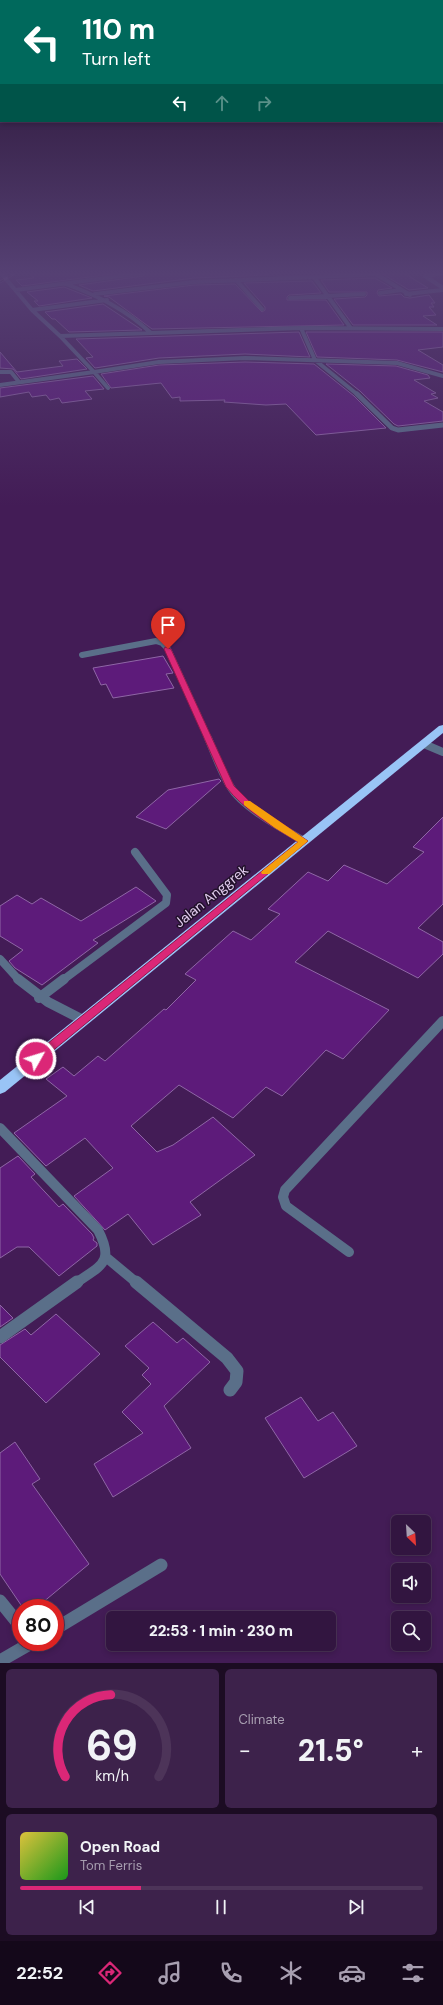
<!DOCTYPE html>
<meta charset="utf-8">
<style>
body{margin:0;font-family:"DM Sans",sans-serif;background:#3d224b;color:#f1f3f6;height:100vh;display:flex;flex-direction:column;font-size:15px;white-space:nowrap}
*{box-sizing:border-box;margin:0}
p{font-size:13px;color:#a89fb1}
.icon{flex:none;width:22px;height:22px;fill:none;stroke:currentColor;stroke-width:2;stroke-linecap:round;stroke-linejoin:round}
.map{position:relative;height:1663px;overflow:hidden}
.side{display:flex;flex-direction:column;gap:6px;padding:6px;background:#1c0c23;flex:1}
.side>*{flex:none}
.guide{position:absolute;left:0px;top:0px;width:443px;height:122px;box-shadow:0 2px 6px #0003,0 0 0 1px #4d3459;background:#00695c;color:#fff;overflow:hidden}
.needle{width:26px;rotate:155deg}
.fabs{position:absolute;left:391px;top:1515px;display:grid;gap:8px}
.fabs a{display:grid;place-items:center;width:40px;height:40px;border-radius:6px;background:#321540;box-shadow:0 2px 6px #0003,0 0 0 1px #4d3459;font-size:20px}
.speed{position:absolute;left:12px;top:1599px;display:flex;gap:8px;font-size:20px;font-weight:700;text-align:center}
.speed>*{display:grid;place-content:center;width:52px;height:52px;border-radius:50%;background:#321540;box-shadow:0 2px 6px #0003,0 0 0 1px #4d3459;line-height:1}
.speed .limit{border:6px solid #d22;background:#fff;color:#111}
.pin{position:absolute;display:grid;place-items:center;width:34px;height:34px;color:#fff;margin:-41px -17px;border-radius:50% 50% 50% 0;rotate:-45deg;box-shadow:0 0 4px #0007}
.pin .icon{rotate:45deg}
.me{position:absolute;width:44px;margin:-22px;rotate:51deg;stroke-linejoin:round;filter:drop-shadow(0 0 3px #0008)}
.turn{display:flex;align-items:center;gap:14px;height:84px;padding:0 16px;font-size:18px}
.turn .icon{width:52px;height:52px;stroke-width:2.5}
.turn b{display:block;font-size:28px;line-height:34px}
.lanes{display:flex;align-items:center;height:38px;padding:0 16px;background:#0003;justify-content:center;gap:20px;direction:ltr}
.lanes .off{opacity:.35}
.big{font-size:30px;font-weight:800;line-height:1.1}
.side .card{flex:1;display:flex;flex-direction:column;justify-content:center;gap:6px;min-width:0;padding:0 14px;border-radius:6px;background:#3d224b}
.side .dial{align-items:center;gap:0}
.dial svg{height:104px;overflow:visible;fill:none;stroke:#4d3459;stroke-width:7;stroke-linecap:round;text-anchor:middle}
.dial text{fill:#f1f3f6;stroke:none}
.song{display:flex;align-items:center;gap:12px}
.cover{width:48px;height:48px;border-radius:6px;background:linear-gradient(135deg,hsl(50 70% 55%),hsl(120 70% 35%))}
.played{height:4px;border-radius:2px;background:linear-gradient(90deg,#db2777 30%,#4d3459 30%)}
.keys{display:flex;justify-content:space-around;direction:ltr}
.heat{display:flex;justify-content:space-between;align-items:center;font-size:22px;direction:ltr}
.side .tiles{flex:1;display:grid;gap:6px;grid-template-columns:1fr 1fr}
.card:last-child{grid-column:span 2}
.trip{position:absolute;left:106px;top:1611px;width:230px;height:40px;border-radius:6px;background:#321540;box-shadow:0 2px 6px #0003,0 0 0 1px #4d3459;font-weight:800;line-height:40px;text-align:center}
.dock{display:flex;height:64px;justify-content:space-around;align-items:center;background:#14081a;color:#a89fb1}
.dock .icon{width:28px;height:28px}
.dock .on{color:#db2777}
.dock b{font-size:18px;color:#f1f3f6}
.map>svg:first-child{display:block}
.building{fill:#5d1b7a;stroke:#8f66a6}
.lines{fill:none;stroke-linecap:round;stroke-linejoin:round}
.lane-far2{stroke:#5a6f89;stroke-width:6}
.lane-far1{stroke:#5a6f89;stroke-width:8}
.lane{stroke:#5a6f89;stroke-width:10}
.street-far4{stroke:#5a6f89;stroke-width:4}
.street-far3{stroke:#5a6f89;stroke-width:5}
.street-far2{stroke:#5a6f89;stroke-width:8}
.street-far1{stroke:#5a6f89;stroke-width:10}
.street{stroke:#5a6f89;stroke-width:13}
.highway{fill:#99c4f6;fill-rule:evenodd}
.rail-casing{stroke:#b49ac3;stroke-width:2.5}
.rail{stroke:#21112a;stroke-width:1.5;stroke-dasharray:4.5;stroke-linecap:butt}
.route{fill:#db2777;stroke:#8e194d}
.slow{fill:#f59e0b}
.labels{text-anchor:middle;stroke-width:3;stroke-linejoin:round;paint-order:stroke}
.street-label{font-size:14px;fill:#e0cbed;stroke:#21112a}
</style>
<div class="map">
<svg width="443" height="1663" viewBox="0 0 443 1663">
<rect width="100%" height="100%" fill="#431c56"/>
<path class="building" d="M28 273H119L22 286 16 280 34 278Z
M146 273H265L268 275 194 278 93 291 79 285 143 276Z
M381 273H404L428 288 409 290Z
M375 278 392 288 378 290 377 293 379 296 401 294 404 297 410 298 429 295 435 303H431L434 307H429L436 315 423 316 437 325H353L334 299 365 297 367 295V292H329L321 280Z
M312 281 321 293 289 295 287 297V300H326L344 325 152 329 109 297 104 296 194 285 235 284 262 312 265 310V307L244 283Z
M64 287 92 298 39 306 34 301H38L27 292Z
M103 304 142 330 69 332 55 319H52L45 312Z
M299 332 310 357 245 354 159 358 95 368 86 358 93 357 76 339Z
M306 332H443V347L418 350 443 365V372L397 360 317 357Z
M0 352 17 372 63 366 59 361 77 359 87 369 21 379 13 369 0 368Z
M245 362 314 364 354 396 386 428 316 435 286 404 266 405 224 402 225 400 180 401V397L172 398 161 383 111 388 101 374 159 365Z
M326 364 396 366 428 375 430 378 414 380 436 393 431 394 438 398 424 401 443 412V421L398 426 394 424 360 391Z
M93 376 104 389 85 391 92 399 62 403 59 398 50 400 46 395 32 397 29 392 0 397V388Z
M163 656 173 673 166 674 174 688 113 698 106 684 101 685 93 668Z
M219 779 221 781 166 829 136 817 168 790Z
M443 817V904L418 928 443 942V954L418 978 328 931 295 962 389 1010 343 1059 326 1050 282 1096 266 1087 233 1118 179 1085 131 1126 157 1152 173 1145 213 1117 255 1155 190 1202 201 1215 153 1245 128 1214 105 1230 74 1196 113 1168 85 1138 46 1166 14 1133 67 1096 46 1079 63 1067 74 1076 98 1056 105 1061 164 1009 166 1010 196 980 185 974 233 931 251 940 280 914 268 909 308 872 328 881 344 865 387 884 424 852 413 847Z
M136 887 156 901 93 940 98 943 42 985 15 968 9 961 23 950 0 936V906L17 895 32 904 41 898 81 921Z
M18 1156 35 1174 31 1177 59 1207 63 1204 92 1234 94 1238 93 1240 97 1243V1246L59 1276 29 1247H17L0 1258V1168Z
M0 1305 13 1318 0 1327Z
M56 1314 100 1354 46 1403 0 1357V1345L25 1329 31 1335Z
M153 1322 177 1343 183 1338 210 1362 164 1406 191 1448 113 1497 94 1464 143 1433 122 1412 151 1384 142 1375 149 1368 125 1346Z
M301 1397 318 1421 333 1412 357 1446 304 1478 265 1418Z
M15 1442 40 1479 32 1484 89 1564 36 1608H23L0 1574V1453Z"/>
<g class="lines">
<path class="lane-far2" d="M82 655 156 641 162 643 168 649 209 739"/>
<path class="lane-far1" d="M208 738C215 754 221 772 230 786 242 807 283 829 304 841
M0 959 19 980
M63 980 166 903 167 895 135 852"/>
<path class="lane" d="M18 979 48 1002 83 1020
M39 998 64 979"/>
<path class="street-far4" d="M1 273 32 310 60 336 301 328 443 329
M425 276 443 288
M425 276 443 273
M314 277 376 274 410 295
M236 280 262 309
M66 284C98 296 125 309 151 333
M16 290 143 273
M380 293 401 290
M95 294 194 282 314 277 350 327
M406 294 443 290
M290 298 364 294
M32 310 107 300
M301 328 315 360 358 395
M60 336 94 372 159 362 245 358 397 363 443 376
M0 372H11L19 382
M0 385 94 372 108 388"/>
<path class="street-far3" d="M357 394 392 428 398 430 443 425"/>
<path class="street-far2" d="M424 744 443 752"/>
<path class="street-far1" d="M0 1128 98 1230C115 1263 101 1265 76 1283
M349 1252 286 1206 283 1197 285 1190 443 1021
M107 1258 137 1283"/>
<path class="street" d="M136 1282 227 1358 237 1371 236 1382 230 1390
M0 1337 77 1282
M0 1601 21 1627
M55 1629 161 1565
M0 1661 33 1642"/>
<path class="highway" d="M443 725V733L5 1092 0 1094V1080L439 726Z"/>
<defs>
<path id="rail" d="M0 282 15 273"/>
</defs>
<use href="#rail" class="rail-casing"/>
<use href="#rail" class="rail"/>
</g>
<linearGradient id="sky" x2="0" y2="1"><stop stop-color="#250f2f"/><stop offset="0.54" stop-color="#554073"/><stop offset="1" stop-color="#554073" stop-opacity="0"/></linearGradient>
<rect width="443" height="506" fill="url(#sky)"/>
<path class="route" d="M165 647 171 649 234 786 249 801 308 841 39 1062H32L30 1059 32 1056 298 842C273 827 244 810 226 787L164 649Z"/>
<path class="slow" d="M244 801H250L308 841 269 874H262L261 872 298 842 275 828 244 805Z"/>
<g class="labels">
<g class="street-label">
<text transform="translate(211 896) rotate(-39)" y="5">Jalan Anggrek</text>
</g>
</g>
</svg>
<div class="fabs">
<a><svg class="needle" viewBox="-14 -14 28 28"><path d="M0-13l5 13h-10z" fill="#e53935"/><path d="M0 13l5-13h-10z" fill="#a89fb1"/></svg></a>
<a><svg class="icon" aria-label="sound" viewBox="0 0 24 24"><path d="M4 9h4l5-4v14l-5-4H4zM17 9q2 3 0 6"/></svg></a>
<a><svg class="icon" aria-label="search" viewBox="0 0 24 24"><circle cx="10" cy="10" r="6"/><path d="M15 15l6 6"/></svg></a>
</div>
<div class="speed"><div class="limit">80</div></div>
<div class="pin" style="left:168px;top:649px;background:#d93025"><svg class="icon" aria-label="arrive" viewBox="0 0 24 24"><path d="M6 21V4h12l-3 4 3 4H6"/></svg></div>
<svg class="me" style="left:36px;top:1059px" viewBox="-20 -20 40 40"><circle r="17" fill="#db2777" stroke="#fff" stroke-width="3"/><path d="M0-11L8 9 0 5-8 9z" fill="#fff"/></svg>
<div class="trip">22:53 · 1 min · 230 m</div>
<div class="guide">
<div class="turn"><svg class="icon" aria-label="left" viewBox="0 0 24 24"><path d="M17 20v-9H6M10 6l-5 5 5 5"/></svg><div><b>110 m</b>Turn left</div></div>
<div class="lanes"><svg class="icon" aria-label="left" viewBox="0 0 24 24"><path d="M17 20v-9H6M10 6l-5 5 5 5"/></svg><svg class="icon off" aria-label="ahead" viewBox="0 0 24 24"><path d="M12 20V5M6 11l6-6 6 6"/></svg><svg class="icon off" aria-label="right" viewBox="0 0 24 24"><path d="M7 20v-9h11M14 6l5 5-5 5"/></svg></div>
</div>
</div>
<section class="side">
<div class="tiles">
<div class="card dial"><svg viewBox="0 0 100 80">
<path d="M14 69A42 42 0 1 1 86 69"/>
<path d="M14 69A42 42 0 0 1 49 6" stroke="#db2777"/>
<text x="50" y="56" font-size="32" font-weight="700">69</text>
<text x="50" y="72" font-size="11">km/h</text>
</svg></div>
<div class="card"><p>Climate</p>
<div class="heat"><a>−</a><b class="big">21.5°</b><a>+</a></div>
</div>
<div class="card">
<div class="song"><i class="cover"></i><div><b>Open Road</b><p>Tom Ferris</p></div></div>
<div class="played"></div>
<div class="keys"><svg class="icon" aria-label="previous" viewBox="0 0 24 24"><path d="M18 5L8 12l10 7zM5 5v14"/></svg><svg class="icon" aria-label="pause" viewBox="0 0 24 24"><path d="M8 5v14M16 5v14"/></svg><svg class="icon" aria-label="next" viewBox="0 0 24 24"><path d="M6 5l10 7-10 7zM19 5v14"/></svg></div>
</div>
</div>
</section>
<nav class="dock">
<b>22:52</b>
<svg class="icon on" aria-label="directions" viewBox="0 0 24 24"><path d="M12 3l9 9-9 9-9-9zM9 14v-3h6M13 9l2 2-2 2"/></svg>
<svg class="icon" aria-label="music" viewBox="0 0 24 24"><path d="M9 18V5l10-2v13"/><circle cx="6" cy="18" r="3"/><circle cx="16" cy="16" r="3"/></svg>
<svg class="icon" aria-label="phone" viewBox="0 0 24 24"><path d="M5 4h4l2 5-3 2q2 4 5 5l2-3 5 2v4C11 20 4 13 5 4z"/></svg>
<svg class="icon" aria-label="climate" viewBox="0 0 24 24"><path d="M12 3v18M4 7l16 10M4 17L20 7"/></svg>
<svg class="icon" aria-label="car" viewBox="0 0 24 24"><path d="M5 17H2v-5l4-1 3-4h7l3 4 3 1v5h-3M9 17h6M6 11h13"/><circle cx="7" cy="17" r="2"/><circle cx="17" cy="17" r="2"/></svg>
<svg class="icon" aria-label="filters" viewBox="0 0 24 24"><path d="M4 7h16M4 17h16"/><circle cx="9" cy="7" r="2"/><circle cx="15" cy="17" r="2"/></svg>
</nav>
